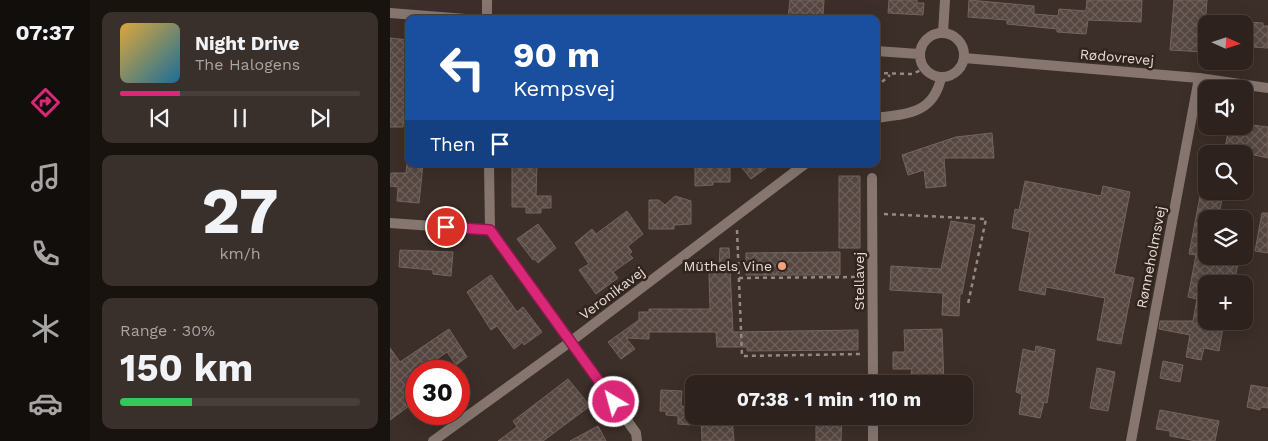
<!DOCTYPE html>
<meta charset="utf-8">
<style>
body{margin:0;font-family:"Work Sans",sans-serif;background:#392f2b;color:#f1f3f6;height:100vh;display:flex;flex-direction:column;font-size:19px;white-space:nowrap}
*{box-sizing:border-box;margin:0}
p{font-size:16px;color:#a7a4a4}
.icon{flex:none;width:28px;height:28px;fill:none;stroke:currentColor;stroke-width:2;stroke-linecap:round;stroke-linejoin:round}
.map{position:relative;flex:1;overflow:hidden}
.sheet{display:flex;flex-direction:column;gap:12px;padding:12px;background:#191310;width:300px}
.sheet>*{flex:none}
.hud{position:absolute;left:15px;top:15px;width:475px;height:152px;border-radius:10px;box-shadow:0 5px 20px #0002,0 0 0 1px #483f3c;background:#1a4fa0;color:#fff;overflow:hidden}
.needle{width:32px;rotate:93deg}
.buttons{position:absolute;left:808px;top:15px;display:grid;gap:10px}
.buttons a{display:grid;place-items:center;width:55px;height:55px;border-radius:10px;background:#2d221e;box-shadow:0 5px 20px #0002,0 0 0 1px #483f3c;font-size:25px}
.speed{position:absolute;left:15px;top:360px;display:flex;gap:10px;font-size:25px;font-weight:700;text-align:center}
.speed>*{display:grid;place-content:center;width:65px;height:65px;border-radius:50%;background:#2d221e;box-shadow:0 5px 20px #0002,0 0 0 1px #483f3c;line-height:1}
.speed .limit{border:8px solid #d22;background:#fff;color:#111}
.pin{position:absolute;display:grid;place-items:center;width:42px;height:42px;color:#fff;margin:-21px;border:2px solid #fff;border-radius:50%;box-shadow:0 1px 5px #0007}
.me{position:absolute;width:55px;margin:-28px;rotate:323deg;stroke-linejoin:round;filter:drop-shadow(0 0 4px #0008)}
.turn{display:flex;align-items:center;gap:18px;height:105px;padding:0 25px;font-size:22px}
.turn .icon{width:65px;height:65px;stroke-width:2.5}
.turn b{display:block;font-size:35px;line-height:42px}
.then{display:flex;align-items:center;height:48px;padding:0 25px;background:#0003;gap:10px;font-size:19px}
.big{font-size:38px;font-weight:700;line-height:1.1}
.sheet .widget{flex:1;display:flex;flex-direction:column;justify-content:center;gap:8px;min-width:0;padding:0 18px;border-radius:10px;background:#392f2b}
.sheet .dial{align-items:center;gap:0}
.dial b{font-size:65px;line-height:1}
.song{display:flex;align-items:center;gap:15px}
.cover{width:60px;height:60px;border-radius:8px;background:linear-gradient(135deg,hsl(40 70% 55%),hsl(200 70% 35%))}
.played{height:5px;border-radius:2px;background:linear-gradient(90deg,#db2777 25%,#483f3c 25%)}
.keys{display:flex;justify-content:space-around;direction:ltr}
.charge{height:8px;border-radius:4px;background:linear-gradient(90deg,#34c759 30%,#483f3c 0)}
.trip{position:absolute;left:295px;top:375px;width:288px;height:50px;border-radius:10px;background:#2d221e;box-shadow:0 5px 20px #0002,0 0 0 1px #483f3c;font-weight:700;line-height:50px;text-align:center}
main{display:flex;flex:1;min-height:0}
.tab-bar{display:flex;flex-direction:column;width:90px;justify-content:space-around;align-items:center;background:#120e0c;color:#a7a4a4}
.tab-bar .icon{width:35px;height:35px}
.tab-bar .active{color:#db2777}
.tab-bar b{font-size:22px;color:#f1f3f6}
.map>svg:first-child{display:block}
.building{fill:url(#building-cross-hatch);stroke:#74645e}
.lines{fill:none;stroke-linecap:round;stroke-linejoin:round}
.path{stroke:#948984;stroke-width:2.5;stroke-dasharray:4 4;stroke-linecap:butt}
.minor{stroke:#86766f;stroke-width:10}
.tertiary{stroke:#86766f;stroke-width:10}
.route-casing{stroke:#8e194d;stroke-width:12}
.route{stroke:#db2777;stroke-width:9}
.poi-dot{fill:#f1a17d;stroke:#31241e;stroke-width:2}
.labels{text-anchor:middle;stroke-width:5;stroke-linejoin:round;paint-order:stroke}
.street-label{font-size:14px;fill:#e4dbd7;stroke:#31241e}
.poi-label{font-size:14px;fill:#e4dbd7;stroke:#31241e;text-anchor:end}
</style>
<main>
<nav class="tab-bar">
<b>07:37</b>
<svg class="icon active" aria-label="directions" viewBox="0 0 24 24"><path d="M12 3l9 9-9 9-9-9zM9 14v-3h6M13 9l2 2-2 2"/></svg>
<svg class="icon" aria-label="music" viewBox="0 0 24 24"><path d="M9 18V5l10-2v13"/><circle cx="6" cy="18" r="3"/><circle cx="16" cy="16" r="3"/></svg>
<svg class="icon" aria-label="phone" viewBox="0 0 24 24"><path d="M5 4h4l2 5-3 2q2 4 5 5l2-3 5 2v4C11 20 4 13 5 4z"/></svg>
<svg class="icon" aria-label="climate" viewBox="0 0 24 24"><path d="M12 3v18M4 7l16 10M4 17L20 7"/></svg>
<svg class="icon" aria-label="car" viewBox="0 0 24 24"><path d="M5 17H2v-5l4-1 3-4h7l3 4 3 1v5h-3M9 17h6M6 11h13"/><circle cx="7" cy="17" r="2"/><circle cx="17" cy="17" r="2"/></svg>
</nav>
<section class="sheet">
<div class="widget">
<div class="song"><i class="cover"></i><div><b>Night Drive</b><p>The Halogens</p></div></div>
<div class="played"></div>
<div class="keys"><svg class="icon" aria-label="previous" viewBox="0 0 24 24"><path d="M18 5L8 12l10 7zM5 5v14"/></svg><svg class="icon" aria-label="pause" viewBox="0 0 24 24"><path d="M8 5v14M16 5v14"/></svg><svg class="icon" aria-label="next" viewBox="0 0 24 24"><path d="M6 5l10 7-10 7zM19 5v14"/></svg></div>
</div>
<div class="widget dial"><b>27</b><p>km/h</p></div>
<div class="widget"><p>Range · 30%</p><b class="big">150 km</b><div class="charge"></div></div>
</section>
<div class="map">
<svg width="878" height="441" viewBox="0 0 878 441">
<defs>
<pattern id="building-cross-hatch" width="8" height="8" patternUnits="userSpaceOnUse" patternTransform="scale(1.25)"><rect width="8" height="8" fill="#564741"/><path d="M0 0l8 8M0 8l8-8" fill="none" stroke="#6e615c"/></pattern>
</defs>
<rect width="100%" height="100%" fill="#3c2e28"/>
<path class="building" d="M400 0H434L433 16 412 14V19L398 18Z
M499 0H527V3H534L533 15 498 13Z
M579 0 644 6V14L668 16 669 9 696 11 697 0H752L751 22 698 20 696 34 667 32V29L617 24V20L578 17Z
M784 0H817L813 52 780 50Z
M858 22 873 23V26H878V48L862 47 863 36H857Z
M0 38 19 40V68L13 127H0Z
M854 124 878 127V158L855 153 834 154 839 126H854Z
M602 133 604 158H554L556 186 536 188 534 170 518 175 512 155 566 137Z
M17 164H33L29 203 7 201 8 187 0 186 1 173H16Z
M122 164H147L146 196H161V208H151V213H136V207H122Z
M305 164H340V182H323V185L305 186Z
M349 164H382L361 179Z
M449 176H470V248H449Z
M635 181 711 196 713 186 740 192 724 274 744 278 731 344 707 340 715 298 656 287 655 295 629 290 640 232 622 228 625 209 629 210Z
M811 191 833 195 828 219H816V257L848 263 844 284H816V321H834L829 351 814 348 811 360 796 357 800 335 769 329 770 321H803L807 299 798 297 806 255 799 254Z
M285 196 301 201V224L284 225V229H259V200H269L275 205Z
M237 211 253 234 238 246 242 252 239 254 243 258 223 272 228 278 206 294 189 270 199 264 185 243 202 229 206 234Z
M872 213H878V253L865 251Z
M561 221 585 225 572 294H570L569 316 552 315 553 293 500 290 501 266 551 269Z
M148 224 166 248 148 263 145 259 143 260 127 239Z
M330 248H339L343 332 468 330V350L357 351V347H327L326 332H259V339L236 338 245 349 231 359 218 342 249 320V312H259V309H320L319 274 329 271Z
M10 250 63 252 61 276 43 274V270L9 267Z
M450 252V275H356V253Z
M101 275 127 312 133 307 152 332 134 345 133 342 124 349 107 326 101 330 77 292Z
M59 329 77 357 66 365 57 352 37 366 41 371H26V401L0 420V348L10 362Z
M552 329 554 384H519L522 369H503V352H515L514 330Z
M646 346 665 350 657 403 654 402 650 418 629 414 632 394 626 392 633 349 645 352Z
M773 361 793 365 790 382 770 378Z
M707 368 725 372 718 411 700 408Z
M178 379 200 406 153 441H108L127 427 123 421Z
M861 385 878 388V408L871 407 870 410 857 407Z
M271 390 292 391 291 406 301 407 300 425 288 424V416L276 415V411H270Z
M770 410 829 421 825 441H806L780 436V431L766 429Z
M311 416H342L344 441H312Z
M426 416H452L451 441H426Z
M208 426 216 441H180Z"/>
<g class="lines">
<path class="path" d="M486 73 522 74 534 69
M486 87 500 75
M494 214 596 219 578 304
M347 230 352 356 472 354
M349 278 470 277"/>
<path class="minor" d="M97 0V19
M553 33 555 0
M99 164 100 230 246 433 247 441
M482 178 483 384
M0 223 100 230
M483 416V441
M741 441 809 78"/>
<path class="tertiary" d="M0 13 76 19
M530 55a22 22 0 1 1 44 0a22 22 0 1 1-44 0Z
M486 51 529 54
M574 58 809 78 878 88
M486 118C517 114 543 114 551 78
M43 441 180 342 415 164"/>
</g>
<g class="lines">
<defs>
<path id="route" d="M56 227 100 230 224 402"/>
</defs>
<use href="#route" class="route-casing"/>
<use href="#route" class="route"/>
</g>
<circle class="poi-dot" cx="392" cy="266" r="5"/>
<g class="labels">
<g class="street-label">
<text transform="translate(727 57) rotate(5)" y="5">Rødovrevej</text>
<text transform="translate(761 257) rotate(-79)" y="5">Rønneholmsvej</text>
<text transform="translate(469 281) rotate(-90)" y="5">Stellavej</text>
<text transform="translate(222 293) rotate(-37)" y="5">Veronikavej</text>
</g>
<g class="poi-label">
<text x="382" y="271">Müthels Vine</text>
</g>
</g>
</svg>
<div class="buttons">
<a><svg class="needle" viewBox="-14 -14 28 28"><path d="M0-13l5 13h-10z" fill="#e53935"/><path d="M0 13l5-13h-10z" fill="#a7a4a4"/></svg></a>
<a><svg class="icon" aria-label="sound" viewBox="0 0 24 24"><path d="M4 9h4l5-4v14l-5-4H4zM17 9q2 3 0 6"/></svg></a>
<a><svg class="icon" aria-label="search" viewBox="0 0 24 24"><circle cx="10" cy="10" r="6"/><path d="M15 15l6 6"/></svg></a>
<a><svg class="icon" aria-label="layers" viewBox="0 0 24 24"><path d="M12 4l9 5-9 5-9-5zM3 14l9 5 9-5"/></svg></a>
<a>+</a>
</div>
<div class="speed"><div class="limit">30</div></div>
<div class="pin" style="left:56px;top:227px;background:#d93025"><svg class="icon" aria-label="arrive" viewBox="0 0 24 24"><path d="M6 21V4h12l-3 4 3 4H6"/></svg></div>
<svg class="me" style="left:224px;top:402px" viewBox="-20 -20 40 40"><circle r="17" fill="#db2777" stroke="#fff" stroke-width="3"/><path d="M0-11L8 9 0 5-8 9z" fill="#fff"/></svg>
<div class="trip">07:38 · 1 min · 110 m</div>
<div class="hud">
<div class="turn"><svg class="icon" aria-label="left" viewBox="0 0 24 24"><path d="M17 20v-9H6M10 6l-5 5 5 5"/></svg><div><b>90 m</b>Kempsvej</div></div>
<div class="then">Then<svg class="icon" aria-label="arrive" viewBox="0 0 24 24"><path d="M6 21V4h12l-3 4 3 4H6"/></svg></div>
</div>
</div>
</main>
